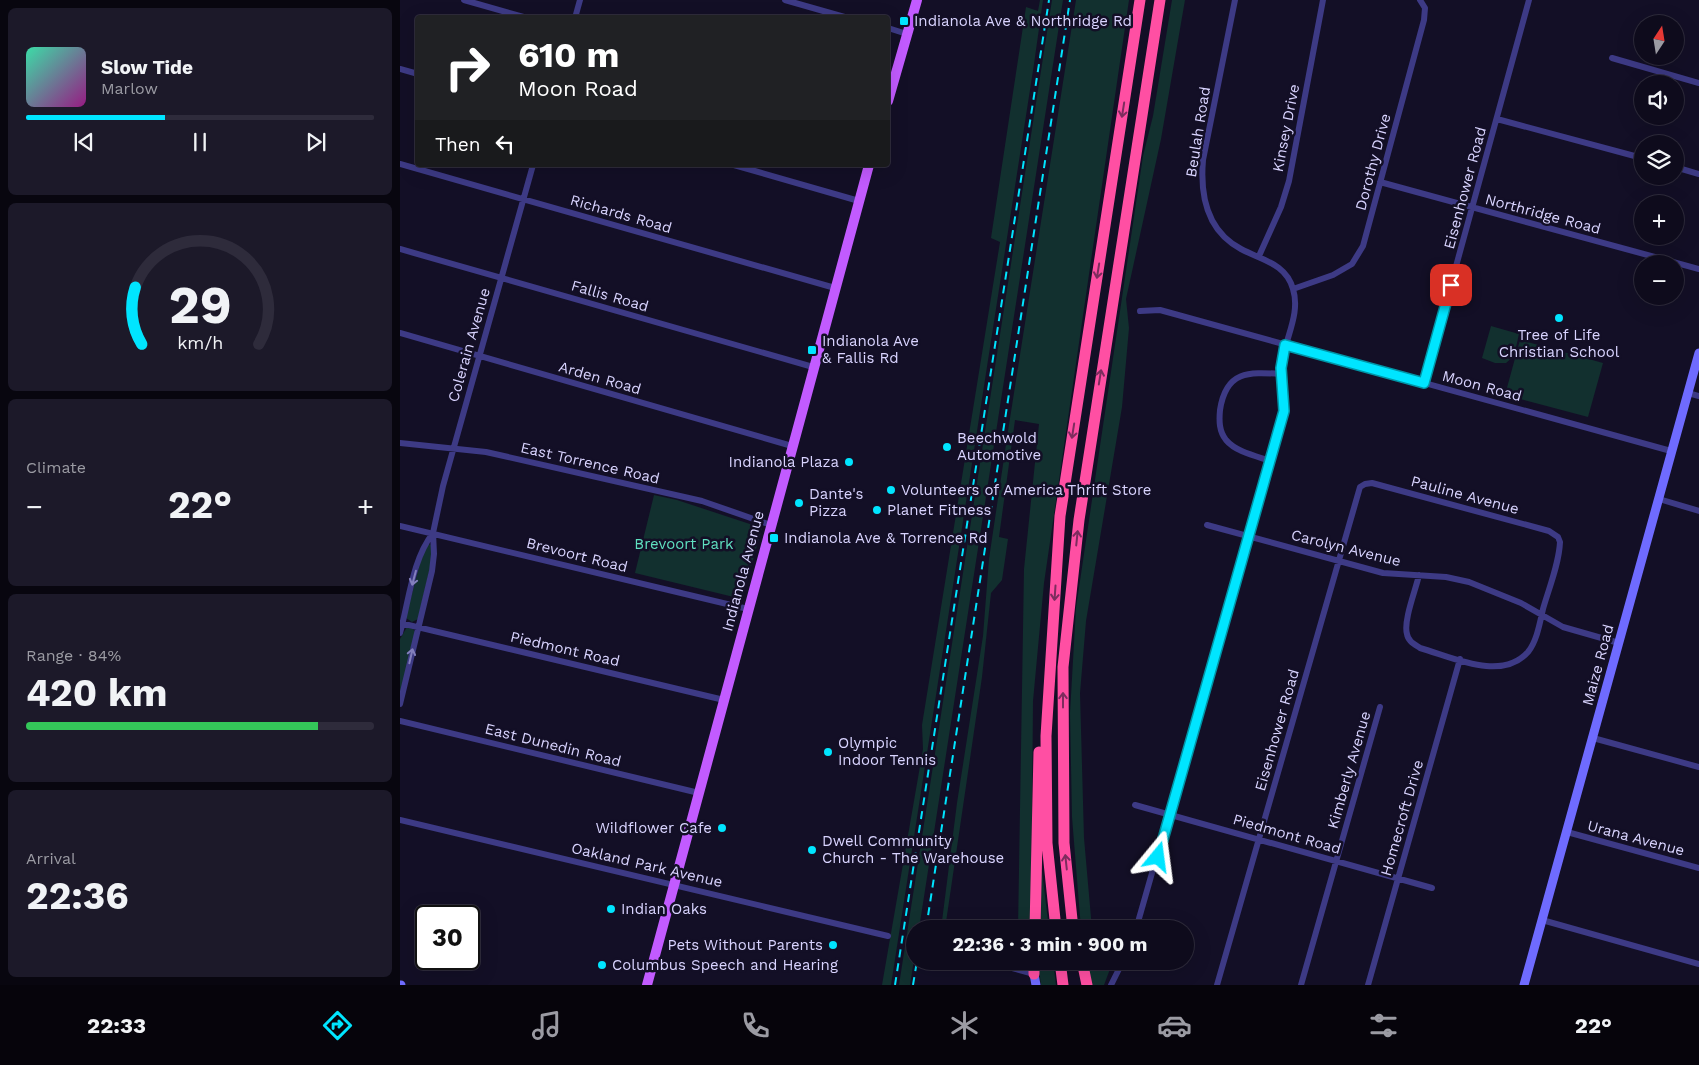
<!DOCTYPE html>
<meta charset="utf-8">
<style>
body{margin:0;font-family:"Work Sans",sans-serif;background:#1c1929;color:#f1f3f6;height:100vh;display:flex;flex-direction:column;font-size:19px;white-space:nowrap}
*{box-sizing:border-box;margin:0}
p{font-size:16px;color:#9b9ba3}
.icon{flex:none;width:28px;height:28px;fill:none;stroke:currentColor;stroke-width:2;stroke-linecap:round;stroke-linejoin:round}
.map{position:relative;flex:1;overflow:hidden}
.side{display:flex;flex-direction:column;gap:8px;padding:8px;background:#08060f;width:400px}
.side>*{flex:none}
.guide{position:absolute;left:15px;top:15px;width:475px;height:152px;border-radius:5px;box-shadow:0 5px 20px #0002,0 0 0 1px #2e2b3b;background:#202124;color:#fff;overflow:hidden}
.needle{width:32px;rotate:12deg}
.fabs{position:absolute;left:1234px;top:15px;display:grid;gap:10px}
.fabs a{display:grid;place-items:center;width:50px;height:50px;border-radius:50%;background:#0e0b1c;box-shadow:0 5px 20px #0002,0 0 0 1px #2e2b3b;font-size:25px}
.speed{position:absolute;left:15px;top:905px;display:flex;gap:10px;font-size:25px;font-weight:700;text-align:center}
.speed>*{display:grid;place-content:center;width:65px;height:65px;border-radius:50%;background:#0e0b1c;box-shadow:0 5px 20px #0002,0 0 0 1px #2e2b3b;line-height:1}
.speed .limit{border:2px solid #111;border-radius:8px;background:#fff;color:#111}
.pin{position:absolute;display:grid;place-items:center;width:42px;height:42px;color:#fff;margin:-21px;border-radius:10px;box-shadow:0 2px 8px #0006}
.me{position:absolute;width:55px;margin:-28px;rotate:16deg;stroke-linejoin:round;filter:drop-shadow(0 0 4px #0008)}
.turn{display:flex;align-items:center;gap:18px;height:105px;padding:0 20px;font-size:22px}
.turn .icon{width:65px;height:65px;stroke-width:2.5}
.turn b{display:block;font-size:35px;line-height:42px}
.then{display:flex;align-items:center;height:48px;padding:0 20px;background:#0003;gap:10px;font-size:19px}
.big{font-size:38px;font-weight:700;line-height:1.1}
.side .tile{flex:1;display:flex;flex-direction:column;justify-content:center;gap:8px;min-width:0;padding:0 18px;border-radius:8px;background:#1c1929}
.side .dial{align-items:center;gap:0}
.dial svg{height:130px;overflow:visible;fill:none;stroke:#2e2b3b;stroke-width:7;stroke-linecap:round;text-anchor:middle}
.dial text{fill:#f1f3f6;stroke:none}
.song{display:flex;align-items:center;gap:15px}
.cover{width:60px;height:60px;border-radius:8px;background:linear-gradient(135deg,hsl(160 70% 55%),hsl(310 70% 35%))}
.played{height:5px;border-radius:2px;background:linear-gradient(90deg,#00e5ff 40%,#2e2b3b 40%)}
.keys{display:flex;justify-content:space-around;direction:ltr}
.heat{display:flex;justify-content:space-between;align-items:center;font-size:28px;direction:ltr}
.charge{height:8px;border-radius:4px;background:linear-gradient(90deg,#34c759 84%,#2e2b3b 0)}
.trip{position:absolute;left:506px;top:920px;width:288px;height:50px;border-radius:25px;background:#0e0b1c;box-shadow:0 5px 20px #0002,0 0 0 1px #2e2b3b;font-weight:700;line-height:50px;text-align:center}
.tabs{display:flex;height:80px;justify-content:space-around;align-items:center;background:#06040b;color:#9b9ba3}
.tabs .icon{width:35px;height:35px}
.tabs .on{color:#00e5ff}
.tabs b{font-size:22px;color:#f1f3f6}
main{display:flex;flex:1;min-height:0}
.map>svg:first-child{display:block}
.green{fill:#12302f}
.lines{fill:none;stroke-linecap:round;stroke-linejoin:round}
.street{stroke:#3d3a85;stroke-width:6}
.secondary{stroke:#6f6bff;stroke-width:9}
.primary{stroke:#c25bff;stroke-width:10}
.highway{stroke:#ff4fa3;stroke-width:11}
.rail{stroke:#00e5ff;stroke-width:2;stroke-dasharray:8 6;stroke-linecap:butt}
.oneway{stroke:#7d2c5e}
.oneway2{stroke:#837fbc}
.route-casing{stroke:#0095a6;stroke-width:12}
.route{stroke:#00e5ff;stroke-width:9}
.poi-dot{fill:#00e5ff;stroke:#130f26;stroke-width:2}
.labels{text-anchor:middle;stroke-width:5;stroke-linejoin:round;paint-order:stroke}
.poi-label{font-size:15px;fill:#d9d4ff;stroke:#130f26;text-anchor:start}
.street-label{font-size:15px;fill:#d9d4ff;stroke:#130f26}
.park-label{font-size:15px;fill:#5fe0c0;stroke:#130f26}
</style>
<main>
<section class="side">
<div class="tile">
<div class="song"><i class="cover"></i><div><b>Slow Tide</b><p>Marlow</p></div></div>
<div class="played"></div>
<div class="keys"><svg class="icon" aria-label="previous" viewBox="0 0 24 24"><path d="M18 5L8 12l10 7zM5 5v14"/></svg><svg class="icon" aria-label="pause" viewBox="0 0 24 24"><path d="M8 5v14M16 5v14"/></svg><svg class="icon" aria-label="next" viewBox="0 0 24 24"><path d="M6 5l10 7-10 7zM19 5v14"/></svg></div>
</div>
<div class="tile dial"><svg viewBox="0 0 100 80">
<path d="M14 69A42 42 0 1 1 86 69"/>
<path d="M14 69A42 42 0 0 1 10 34" stroke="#00e5ff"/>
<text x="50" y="56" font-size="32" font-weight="700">29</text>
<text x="50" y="72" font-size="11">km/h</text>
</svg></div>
<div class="tile"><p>Climate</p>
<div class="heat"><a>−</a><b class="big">22°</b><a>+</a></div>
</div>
<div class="tile"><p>Range · 84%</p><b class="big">420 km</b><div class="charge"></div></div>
<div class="tile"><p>Arrival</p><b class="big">22:36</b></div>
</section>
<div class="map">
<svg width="1299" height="985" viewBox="0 0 1299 985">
<rect width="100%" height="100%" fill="#130f26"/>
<path class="green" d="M640 0H643L634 64 491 985H482L523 749 522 725 600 242 591 238 626 7 638 11Z
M652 0H663L519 929H515V953L510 985H499Z
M676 0H729L644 583 633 701 631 929H618L624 569 639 424 615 420 599 537 608 539 602 580 591 593 582 677 545 929H541L557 803 583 636 589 559 608 431Z
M772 0H785L761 139 726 299 729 328 722 407 686 621 680 693 684 838 692 929H681L672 817 670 713 676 608 743 156 753 116Z
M1091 326 1119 334 1114 356 1106 363H1095L1082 358Z
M1120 340 1203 363 1188 417 1105 395Z
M254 495 277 500 362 528 342 599 235 573Z
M28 544 32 545V559L18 619 12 622 6 618V616L22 556Z
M7 627 13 629 15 632 0 696V639Z
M641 871H642L649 929H638Z
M638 961H653L656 985H641Z
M687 961H713L704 985H691Z"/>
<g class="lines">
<path class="street" d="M64 0 127 18
M385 0 448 18
M835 0 803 160C800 195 807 231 841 249 861 260 886 263 893 289 899 308 891 327 886 345
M175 18 180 0
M488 28 507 34
M1212 58 1299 83
M0 69 18 74
M1097 119 1242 158
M0 164 435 288
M334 165 459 201
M1275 167 1299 174
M980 182 1299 269
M0 249 413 367
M859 256 881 207 889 181 923 0
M893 289 933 275 952 264 963 246 1024 20 1025 8 1020 0
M740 311 760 310 1271 451
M0 333 392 446
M1024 383 1129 0
M1288 393 1299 396
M0 443 86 452 302 501 371 525
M871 461C856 456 836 452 826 440 819 431 819 421 820 410 826 370 849 372 882 374
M1259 499 1299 511
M807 525 983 573 1046 577 1069 582 1121 603 1163 627 1219 643
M0 526 348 609
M0 623 324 700
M0 633C9 601 12 560 33 533
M0 704 32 571 34 554 33 533 43 486 133 165
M0 721 299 793
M1193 738 1299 767
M735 805 1032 888
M0 820 488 936
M1167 832 1299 868
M1142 920 1299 964
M736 929 884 411C884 389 880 367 885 345
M587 961 634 974
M711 985 723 961
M817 985 960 487 965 484 972 483 1149 531 1158 537 1160 542C1159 564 1149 588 1143 609 1140 622 1137 641 1128 652 1101 682 1052 657 1020 648 1014 644 1008 641 1007 634 1003 621 1016 589 1019 575
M901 985 980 707
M968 985 1060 659"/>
<path class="secondary" d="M634 974 636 985
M0 985H1
M1124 985 1299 353"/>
<path class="primary" d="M488 101 517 0
M247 985 469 165"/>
<path class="highway" d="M635 929 639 752
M656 929 647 843 646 736 660 516 740 0
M673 929 664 843 663 667 679 520 760 0
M660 961 663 985
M682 961 687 985
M634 974V961"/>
<path class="rail" d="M526 929 670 0
M495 985 649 0
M513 985 517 961"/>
</g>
<defs><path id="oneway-shaft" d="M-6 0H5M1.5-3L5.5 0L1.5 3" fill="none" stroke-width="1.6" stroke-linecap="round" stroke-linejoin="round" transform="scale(1.25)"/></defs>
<g class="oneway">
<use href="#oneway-shaft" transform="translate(723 110) rotate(99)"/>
<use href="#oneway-shaft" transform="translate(698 271) rotate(99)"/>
<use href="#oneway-shaft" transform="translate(700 377) rotate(-81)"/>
<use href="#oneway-shaft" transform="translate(673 431) rotate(99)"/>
<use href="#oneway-shaft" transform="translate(677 538) rotate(-84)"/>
<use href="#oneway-shaft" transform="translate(655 593) rotate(94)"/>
<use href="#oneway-shaft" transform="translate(663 700) rotate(-90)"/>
<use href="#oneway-shaft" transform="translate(666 862) rotate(-96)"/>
</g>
<g class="oneway2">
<use href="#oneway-shaft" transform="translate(14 578) rotate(105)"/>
<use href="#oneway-shaft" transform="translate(11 656) rotate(-77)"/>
</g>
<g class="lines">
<defs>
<path id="route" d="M758 857 884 411 881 368 885 345 1024 383 1051 285"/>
</defs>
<use href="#route" class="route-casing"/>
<use href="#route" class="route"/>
</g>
<g class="poi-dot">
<rect x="499" y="16" width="10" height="10" rx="2.5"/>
<circle cx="1159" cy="318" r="5"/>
<rect x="407" y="345" width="10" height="10" rx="2.5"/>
<circle cx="547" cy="447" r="5"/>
<circle cx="449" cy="462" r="5"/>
<circle cx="491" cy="490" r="5"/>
<circle cx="399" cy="503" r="5"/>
<circle cx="477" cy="510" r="5"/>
<rect x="369" y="533" width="10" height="10" rx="2.5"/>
<circle cx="428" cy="752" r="5"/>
<circle cx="322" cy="828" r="5"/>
<circle cx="412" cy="850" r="5"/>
<circle cx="211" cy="909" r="5"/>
<circle cx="433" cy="945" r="5"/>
<circle cx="202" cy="965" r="5"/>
</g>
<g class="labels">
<g class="poi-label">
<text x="514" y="26">Indianola Ave &amp; Northridge Rd</text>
<text x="1159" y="340" text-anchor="middle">Tree of Life<tspan x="1159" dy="17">Christian School</tspan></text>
<text x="422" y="346">Indianola Ave<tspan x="422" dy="17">&amp; Fallis Rd</tspan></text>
<text x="557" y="443">Beechwold<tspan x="557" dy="17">Automotive</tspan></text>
<text x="439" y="467" text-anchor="end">Indianola Plaza</text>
<text x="501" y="495">Volunteers of America Thrift Store</text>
<text x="409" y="499">Dante's<tspan x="409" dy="17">Pizza</tspan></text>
<text x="487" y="515">Planet Fitness</text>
<text x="384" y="543">Indianola Ave &amp; Torrence Rd</text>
<text x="438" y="748">Olympic<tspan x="438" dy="17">Indoor Tennis</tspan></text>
<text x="312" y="833" text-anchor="end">Wildflower Cafe</text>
<text x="422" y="846">Dwell Community<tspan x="422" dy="17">Church - The Warehouse</tspan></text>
<text x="221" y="914">Indian Oaks</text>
<text x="423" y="950" text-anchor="end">Pets Without Parents</text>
<text x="212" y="970">Columbus Speech and Hearing</text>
</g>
<g class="street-label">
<text transform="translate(886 128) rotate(-79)" y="5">Kinsey Drive</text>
<text transform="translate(798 132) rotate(-81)" y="5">Beulah Road</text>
<text transform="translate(973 162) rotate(-75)" y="5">Dorothy Drive</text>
<text transform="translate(1065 188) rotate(-75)" y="5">Eisenhower Road</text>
<text transform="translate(221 214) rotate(16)" y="5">Richards Road</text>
<text transform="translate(1143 214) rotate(15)" y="5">Northridge Road</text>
<text transform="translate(210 296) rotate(16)" y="5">Fallis Road</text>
<text transform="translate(69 345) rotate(-74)" y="5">Colerain Avenue</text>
<text transform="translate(200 378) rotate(16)" y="5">Arden Road</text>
<text transform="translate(1082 386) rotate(15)" y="5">Moon Road</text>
<text transform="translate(190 463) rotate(13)" y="5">East Torrence Road</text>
<text transform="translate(1065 495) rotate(15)" y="5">Pauline Avenue</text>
<text transform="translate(946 548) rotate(14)" y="5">Carolyn Avenue</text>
<text transform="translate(177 555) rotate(14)" y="5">Brevoort Road</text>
<text transform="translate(343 571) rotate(-75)" y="5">Indianola Avenue</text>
<text transform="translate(165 649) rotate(13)" y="5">Piedmont Road</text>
<text transform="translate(1198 665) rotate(-75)" y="5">Maize Road</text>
<text transform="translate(877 730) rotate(-74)" y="5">Eisenhower Road</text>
<text transform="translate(153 745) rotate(14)" y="5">East Dunedin Road</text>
<text transform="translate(949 770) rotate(-74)" y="5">Kimberly Avenue</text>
<text transform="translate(1002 818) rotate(-74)" y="5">Homecroft Drive</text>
<text transform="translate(887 834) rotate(16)" y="5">Piedmont Road</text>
<text transform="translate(1236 838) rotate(15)" y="5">Urana Avenue</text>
<text transform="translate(247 865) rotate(13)" y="5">Oakland Park Avenue</text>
</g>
<g class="park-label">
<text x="284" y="549">Brevoort Park</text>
</g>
</g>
</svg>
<div class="fabs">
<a><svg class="needle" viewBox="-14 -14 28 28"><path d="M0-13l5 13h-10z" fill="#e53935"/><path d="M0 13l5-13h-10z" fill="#9b9ba3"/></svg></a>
<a><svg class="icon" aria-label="sound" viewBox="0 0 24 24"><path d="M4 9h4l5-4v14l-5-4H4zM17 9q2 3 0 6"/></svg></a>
<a><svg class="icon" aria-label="layers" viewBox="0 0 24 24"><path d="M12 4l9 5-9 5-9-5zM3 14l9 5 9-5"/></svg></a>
<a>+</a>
<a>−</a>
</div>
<div class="speed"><div class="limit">30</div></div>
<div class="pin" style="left:1051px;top:285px;background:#d93025"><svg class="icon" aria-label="arrive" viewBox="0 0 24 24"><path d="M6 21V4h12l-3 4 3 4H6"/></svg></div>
<svg class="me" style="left:758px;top:857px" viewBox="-20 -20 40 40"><path d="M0-17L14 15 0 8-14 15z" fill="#00e5ff" stroke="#fff" stroke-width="4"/></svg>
<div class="trip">22:36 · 3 min · 900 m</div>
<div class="guide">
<div class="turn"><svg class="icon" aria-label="right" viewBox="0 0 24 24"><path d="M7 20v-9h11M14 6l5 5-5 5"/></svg><div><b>610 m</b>Moon Road</div></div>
<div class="then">Then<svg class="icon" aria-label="left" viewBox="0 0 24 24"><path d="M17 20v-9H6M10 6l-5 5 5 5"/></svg></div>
</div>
</div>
</main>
<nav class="tabs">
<b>22:33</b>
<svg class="icon on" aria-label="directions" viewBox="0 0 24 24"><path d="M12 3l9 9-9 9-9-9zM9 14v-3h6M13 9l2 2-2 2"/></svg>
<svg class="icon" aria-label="music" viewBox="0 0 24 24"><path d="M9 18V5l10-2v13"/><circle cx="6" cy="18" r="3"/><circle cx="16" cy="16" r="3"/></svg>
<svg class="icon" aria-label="phone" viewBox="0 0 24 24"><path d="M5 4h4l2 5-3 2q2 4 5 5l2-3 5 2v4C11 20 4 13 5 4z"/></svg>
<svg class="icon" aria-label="climate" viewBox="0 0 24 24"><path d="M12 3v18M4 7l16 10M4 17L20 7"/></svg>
<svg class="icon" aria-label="car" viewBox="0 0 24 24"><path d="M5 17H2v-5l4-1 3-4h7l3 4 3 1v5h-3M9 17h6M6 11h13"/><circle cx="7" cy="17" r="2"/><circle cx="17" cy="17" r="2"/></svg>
<svg class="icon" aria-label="filters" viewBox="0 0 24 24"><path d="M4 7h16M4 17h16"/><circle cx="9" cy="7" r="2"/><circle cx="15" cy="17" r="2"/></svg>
<b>22°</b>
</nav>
